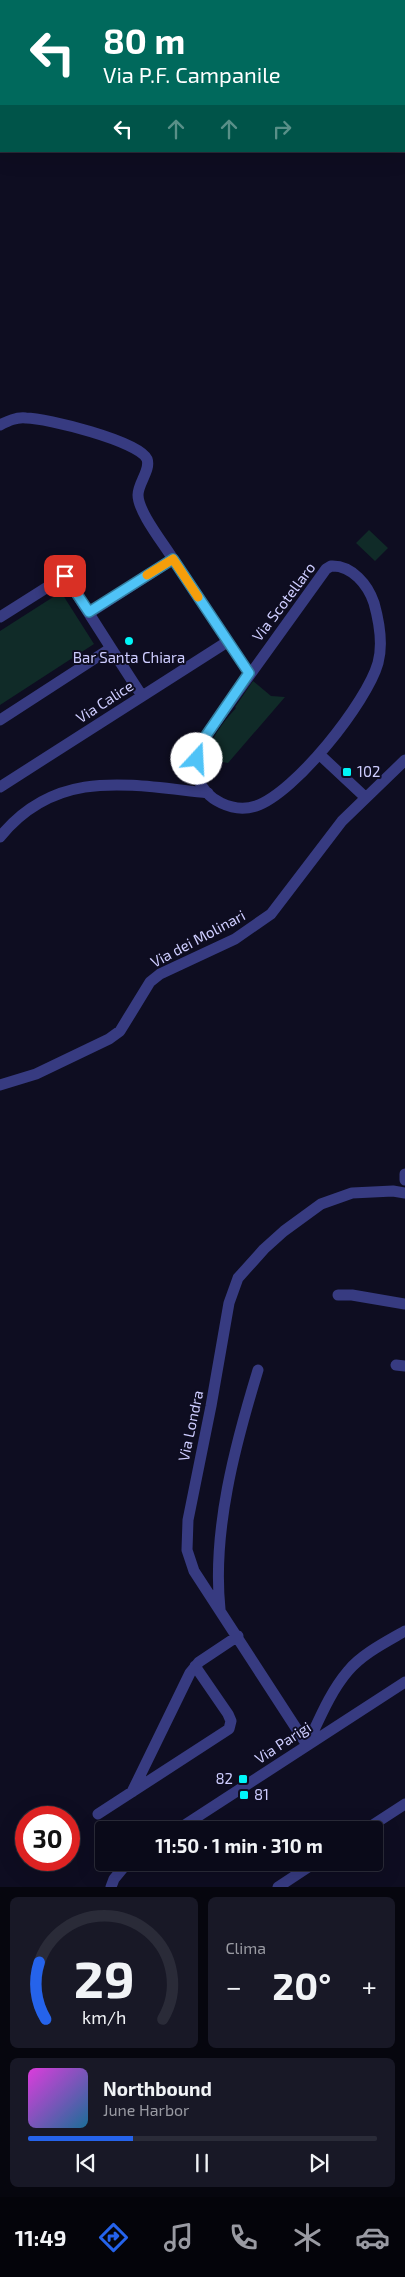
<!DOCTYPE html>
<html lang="it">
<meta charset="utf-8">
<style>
body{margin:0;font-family:"Exo 2",sans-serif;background:#181826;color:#f1f3f6;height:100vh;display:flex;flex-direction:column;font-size:19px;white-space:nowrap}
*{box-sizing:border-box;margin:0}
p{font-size:16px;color:#999aa2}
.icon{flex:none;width:28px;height:28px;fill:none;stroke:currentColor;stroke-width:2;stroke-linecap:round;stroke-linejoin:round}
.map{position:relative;height:1887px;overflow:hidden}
.drawer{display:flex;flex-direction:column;gap:10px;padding:10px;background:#06060e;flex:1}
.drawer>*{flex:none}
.guide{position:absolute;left:0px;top:0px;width:405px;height:152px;box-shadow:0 5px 20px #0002,0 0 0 1px #2a2b38;background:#00695c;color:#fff;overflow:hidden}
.speed{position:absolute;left:15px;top:1806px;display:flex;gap:10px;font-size:25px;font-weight:700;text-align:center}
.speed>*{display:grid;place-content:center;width:65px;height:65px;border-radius:50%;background:#0a0a19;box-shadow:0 5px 20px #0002,0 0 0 1px #2a2b38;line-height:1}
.speed .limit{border:8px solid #d22;background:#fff;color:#111}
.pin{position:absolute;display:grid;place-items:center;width:42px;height:42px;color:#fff;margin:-21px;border-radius:10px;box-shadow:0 2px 8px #0006}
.me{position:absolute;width:55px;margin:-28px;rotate:20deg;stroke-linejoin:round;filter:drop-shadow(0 0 4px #0008)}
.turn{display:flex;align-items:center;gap:18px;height:105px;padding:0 20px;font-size:22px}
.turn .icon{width:65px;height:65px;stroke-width:2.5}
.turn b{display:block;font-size:35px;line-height:42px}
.lanes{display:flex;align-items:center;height:48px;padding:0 20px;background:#0003;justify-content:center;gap:25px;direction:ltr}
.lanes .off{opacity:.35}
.big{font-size:38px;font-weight:700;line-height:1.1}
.drawer .card{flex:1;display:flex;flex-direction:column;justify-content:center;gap:8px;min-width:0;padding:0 18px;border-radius:8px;background:#181826}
.drawer .dial{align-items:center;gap:0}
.dial svg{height:130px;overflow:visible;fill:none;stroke:#2a2b38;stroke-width:7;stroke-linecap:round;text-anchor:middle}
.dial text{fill:#f1f3f6;stroke:none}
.song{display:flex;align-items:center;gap:15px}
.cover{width:60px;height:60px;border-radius:8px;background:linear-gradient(135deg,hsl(300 70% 55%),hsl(200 70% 35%))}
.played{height:5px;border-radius:2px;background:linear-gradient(90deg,#2563eb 30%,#2a2b38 30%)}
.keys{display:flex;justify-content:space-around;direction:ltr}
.heat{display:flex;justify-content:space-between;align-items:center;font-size:28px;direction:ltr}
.drawer .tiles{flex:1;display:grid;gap:10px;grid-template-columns:1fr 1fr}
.card:last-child{grid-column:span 2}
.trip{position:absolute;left:95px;top:1821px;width:288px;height:50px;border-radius:5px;background:#0a0a19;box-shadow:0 5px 20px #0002,0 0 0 1px #2a2b38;font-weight:700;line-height:50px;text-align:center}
.dock{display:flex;height:80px;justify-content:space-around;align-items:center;background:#04040a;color:#999aa2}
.dock .icon{width:35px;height:35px}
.dock .on{color:#2563eb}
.dock b{font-size:22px;color:#f1f3f6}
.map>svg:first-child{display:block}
.green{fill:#102b28}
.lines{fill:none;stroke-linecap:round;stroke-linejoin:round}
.minor{stroke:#373b81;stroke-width:11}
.route-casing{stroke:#337fa1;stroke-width:12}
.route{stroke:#4fc3f7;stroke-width:9}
.slow{stroke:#f59e0b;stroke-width:9}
.poi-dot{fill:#00f6f8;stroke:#0e0d21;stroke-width:2}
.labels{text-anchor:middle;stroke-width:4;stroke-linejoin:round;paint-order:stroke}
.street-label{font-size:15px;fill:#cecdff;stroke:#0e0d21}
.poi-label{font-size:15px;fill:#cecdff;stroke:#0e0d21;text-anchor:start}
</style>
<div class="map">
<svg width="405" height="1887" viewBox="0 0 405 1887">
<rect width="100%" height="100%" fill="#0e0d21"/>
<path class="green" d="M369 530 388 548 375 561 356 543Z
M61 592 94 644 0 705V631Z
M253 681 271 696 285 697 228 763 205 759C210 739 223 722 236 708L235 707Z"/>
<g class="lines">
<path class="minor" d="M289 0 290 1
M355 1 356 0
M404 89H405
M0 425C8 421 16 417 26 418 46 418 139 441 147 459 151 470 138 483 138 495 138 512 164 544 173 559
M331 566C352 565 368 585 374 603 379 621 383 645 378 663 367 702 295 793 256 806 234 813 205 801 198 777 194 764 198 751 203 740L326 569Z
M89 613 173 559 249 673
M0 617 65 576 111 648 0 720
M111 648 142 696
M319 754 365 797
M0 787 227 642
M0 837C57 767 130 785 208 793
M0 1085 36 1074 109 1039 120 1031 150 982 160 974 235 939 271 914 342 821 405 760
M405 1174V1180
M338 1295H352L405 1304
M396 1365 405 1366
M220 1609C212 1531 235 1445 258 1370
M307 1745 194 1571 187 1550 188 1520 211 1406 229 1303 238 1278 264 1249 284 1231 321 1204 352 1193 393 1191 405 1193
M307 1745C319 1720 330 1692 348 1671 362 1654 386 1642 405 1631
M132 1792 190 1673 199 1662 238 1636
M98 1814 229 1729 231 1721 228 1714 195 1666
M177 1830 405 1682
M365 1830 405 1804
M111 1887 114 1879 128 1862
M278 1887 316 1862"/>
</g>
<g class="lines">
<defs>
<path id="route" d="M65 576 89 612 173 559 249 673 203 740 197 759"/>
</defs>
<use href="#route" class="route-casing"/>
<use href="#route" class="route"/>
<path class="slow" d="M147 575 173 559 198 597"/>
</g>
<g class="poi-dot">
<circle cx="129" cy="641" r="5"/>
<rect x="342" y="767" width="10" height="10" rx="2.5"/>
<rect x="238" y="1774" width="10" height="10" rx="2.5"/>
<rect x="239" y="1790" width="10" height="10" rx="2.5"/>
</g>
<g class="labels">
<g class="street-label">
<text transform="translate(284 602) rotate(-53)" y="5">Via Scotellaro</text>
<text transform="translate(105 702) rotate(-33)" y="5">Via Calice</text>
<text transform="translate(198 939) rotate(-28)" y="5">Via dei Molinari</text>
<text transform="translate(191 1426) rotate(-78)" y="5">Via Londra</text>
<text transform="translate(283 1743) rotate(-33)" y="5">Via Parigi</text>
</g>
<g class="poi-label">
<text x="129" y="663" text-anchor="middle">Bar Santa Chiara</text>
<text x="357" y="777">102</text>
<text x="233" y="1784" text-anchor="end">82</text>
<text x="254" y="1800">81</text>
</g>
</g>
</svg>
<div class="speed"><div class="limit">30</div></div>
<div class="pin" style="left:65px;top:576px;background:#d93025"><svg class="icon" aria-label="arrive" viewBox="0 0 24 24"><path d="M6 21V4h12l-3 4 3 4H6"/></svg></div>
<svg class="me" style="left:197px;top:759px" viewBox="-20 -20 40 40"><circle r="19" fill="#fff"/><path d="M0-13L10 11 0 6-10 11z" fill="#4fc3f7"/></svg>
<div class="trip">11:50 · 1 min · 310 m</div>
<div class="guide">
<div class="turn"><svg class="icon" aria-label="left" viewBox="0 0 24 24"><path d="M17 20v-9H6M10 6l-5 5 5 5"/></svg><div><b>80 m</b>Via P.F. Campanile</div></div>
<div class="lanes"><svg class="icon" aria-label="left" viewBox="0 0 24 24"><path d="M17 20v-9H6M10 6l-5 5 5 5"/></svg><svg class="icon off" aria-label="ahead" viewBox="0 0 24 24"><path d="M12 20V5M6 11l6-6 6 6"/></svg><svg class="icon off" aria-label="ahead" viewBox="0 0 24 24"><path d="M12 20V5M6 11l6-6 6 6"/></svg><svg class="icon off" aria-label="right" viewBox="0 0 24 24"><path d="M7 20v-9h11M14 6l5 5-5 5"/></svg></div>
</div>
</div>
<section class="drawer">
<div class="tiles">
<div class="card dial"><svg viewBox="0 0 100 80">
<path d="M14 69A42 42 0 1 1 86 69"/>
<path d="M14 69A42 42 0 0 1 10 34" stroke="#2563eb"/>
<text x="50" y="56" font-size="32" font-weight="700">29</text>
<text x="50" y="72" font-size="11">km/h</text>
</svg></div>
<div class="card"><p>Clima</p>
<div class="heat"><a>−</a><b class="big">20°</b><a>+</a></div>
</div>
<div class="card">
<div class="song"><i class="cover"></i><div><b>Northbound</b><p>June Harbor</p></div></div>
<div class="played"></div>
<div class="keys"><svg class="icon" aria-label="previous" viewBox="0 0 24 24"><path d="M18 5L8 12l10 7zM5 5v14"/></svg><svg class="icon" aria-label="pause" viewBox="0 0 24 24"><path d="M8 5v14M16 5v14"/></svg><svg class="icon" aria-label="next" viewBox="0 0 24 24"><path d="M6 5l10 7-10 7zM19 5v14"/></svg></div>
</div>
</div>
</section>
<nav class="dock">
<b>11:49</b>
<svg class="icon on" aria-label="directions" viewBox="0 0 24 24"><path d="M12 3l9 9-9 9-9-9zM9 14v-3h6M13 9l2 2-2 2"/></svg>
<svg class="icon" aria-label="music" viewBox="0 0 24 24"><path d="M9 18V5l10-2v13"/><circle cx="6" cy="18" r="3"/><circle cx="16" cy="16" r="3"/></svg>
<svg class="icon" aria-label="phone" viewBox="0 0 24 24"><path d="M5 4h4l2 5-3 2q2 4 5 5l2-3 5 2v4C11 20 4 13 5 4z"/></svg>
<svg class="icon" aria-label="climate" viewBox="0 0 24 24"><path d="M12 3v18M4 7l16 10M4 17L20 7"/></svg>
<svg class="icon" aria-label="car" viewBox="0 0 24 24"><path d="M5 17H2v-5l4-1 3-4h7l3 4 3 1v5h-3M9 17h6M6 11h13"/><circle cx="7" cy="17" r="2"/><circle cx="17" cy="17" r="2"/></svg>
</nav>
